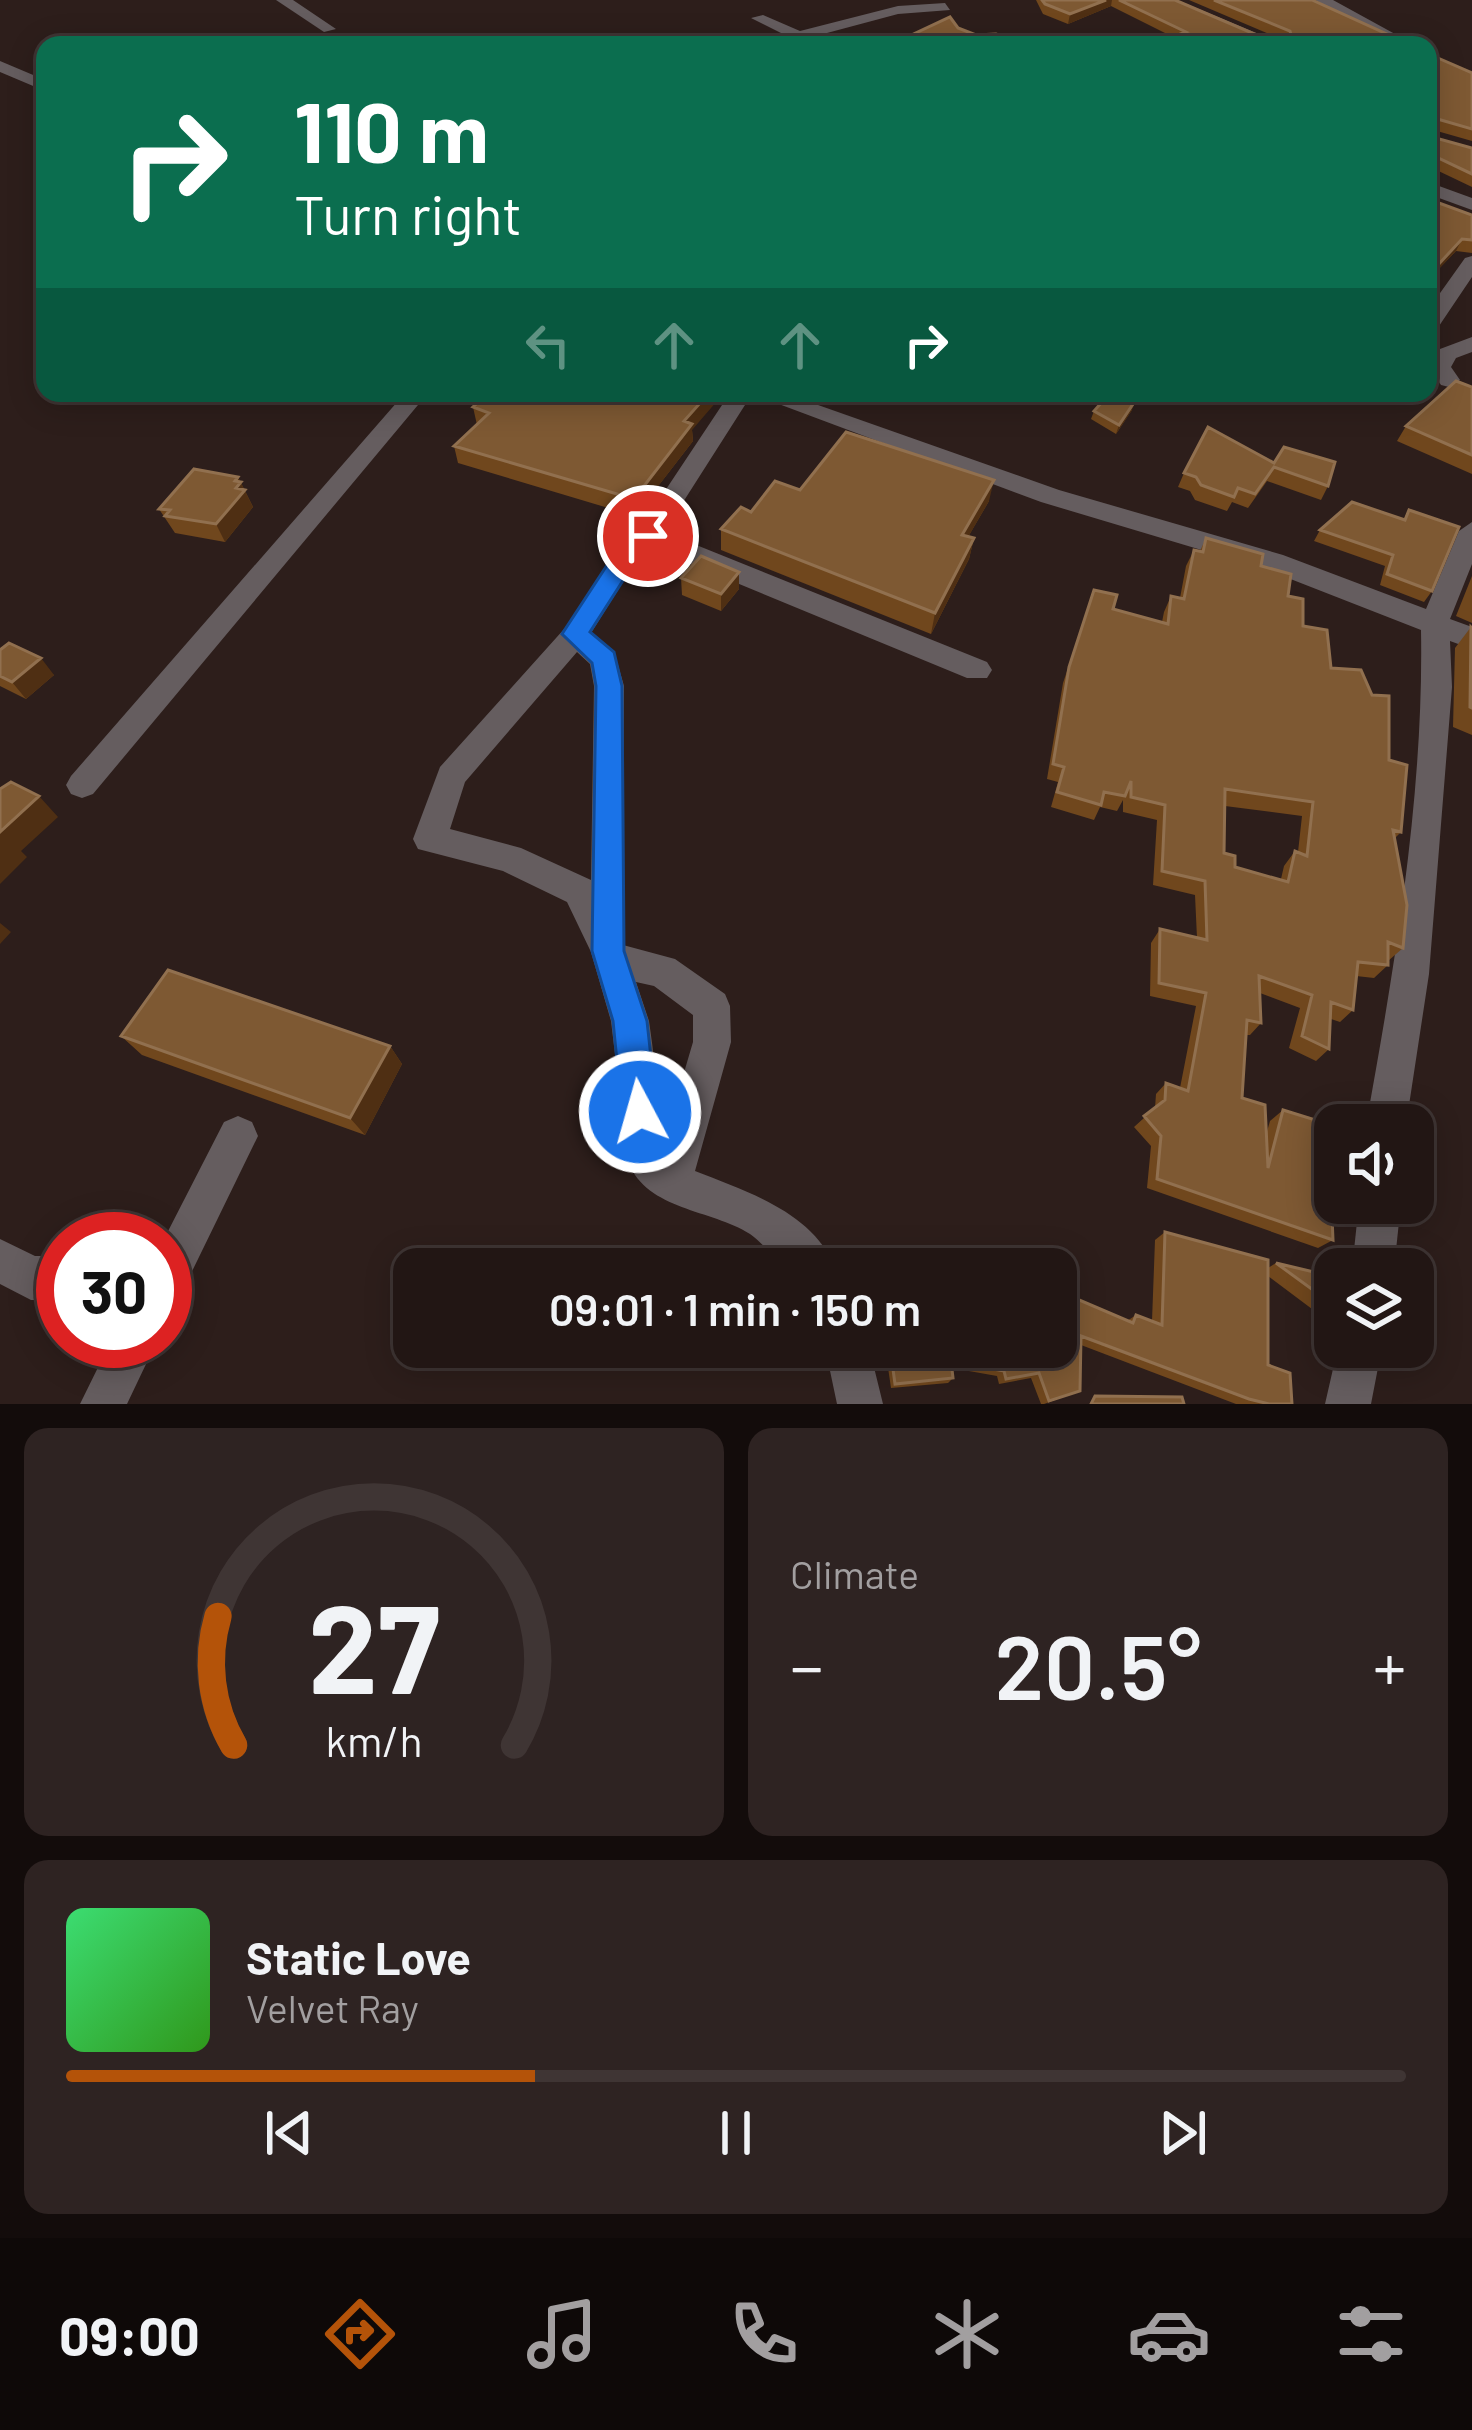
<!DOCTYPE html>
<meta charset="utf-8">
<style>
body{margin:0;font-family:Barlow,sans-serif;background:#2e2322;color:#f1f3f6;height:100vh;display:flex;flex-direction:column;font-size:45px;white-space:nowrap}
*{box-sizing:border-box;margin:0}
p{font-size:39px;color:#a29fa0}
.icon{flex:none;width:66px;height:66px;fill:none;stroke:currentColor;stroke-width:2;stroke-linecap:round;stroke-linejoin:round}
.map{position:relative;height:1404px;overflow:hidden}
.sheet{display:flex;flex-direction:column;gap:24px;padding:24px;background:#130c0b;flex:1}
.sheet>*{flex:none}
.banner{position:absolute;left:36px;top:36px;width:1401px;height:366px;border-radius:24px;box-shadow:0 6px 30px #0003,0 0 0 3px #3f3534;background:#0b6e4f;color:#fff;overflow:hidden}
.buttons{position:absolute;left:1314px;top:1104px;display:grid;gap:24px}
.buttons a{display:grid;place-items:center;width:120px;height:120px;border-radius:24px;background:#221614;box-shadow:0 6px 30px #0003,0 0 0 3px #3f3534;font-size:60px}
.speed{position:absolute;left:36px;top:1212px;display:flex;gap:24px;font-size:60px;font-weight:700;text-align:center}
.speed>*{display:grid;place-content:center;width:156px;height:156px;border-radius:50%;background:#221614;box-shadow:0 6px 30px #0003,0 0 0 3px #3f3534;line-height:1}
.speed .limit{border:18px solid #d22;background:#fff;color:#111}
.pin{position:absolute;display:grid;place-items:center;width:102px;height:102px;color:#fff;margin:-51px;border:6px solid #fff;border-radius:50%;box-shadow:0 3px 12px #0007}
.me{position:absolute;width:132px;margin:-66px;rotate:354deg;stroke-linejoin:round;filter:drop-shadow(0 0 9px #0008)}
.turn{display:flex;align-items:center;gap:42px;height:252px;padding:0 60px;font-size:54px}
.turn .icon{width:156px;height:156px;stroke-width:2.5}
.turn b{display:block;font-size:84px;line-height:102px}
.lanes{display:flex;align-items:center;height:114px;padding:0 60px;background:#0003;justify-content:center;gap:60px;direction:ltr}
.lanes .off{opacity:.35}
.big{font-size:90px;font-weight:600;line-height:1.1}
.sheet .widget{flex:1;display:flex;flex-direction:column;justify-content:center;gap:18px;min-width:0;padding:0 42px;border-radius:24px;background:#2e2322}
.sheet .dial{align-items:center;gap:0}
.dial svg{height:312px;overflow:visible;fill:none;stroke:#3f3534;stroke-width:7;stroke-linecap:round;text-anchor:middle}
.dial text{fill:#f1f3f6;stroke:none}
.song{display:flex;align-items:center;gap:36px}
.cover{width:144px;height:144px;border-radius:18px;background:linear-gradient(135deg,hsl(140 70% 55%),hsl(110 70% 35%))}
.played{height:12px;border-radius:6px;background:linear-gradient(90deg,#b45309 35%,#3f3534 35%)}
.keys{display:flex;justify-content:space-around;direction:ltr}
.heat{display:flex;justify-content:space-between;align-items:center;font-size:66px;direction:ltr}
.sheet .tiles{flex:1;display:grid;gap:24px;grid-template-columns:1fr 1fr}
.widget:last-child{grid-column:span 2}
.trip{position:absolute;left:393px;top:1248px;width:684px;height:120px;border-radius:24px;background:#221614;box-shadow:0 6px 30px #0003,0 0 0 3px #3f3534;font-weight:600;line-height:120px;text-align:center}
.tabs{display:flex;height:192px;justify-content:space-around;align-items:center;background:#0e0908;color:#a29fa0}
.tabs .icon{width:84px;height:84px}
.tabs .current{color:#b45309}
.tabs b{font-size:54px;color:#f1f3f6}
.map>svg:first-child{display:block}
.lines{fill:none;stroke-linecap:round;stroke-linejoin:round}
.minor{fill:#655d5f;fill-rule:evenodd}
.wall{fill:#70471d;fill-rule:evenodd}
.shaded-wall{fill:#4f2f13}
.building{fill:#7e5933;stroke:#91704f;stroke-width:3;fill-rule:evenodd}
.route{fill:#1a73e8;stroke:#114b97;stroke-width:3}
</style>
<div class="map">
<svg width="1472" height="1404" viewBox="0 0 1472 1404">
<rect width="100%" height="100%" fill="#2d1e1b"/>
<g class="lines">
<path class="minor" d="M276 0H293L336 29 324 32Z
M1158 0H1177L1285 45H1264Z
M1315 0H1333L1415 45H1396Z
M945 3 950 10 898 14 812 37 819 45H805L751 18 763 15 800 31 898 6Z
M0 61 45 80V91L0 72Z
M1428 182 1472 198V210L1428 194Z
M1472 256V277L1439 326 1428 327V310L1465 258Z
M1472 337V352L1456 358 1451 367 1460 380 1449 387 1441 385 1429 367 1440 349Z
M405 393H428L93 794 82 798 71 794 66 785 71 776Z
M730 393H784L1059 490 1283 555 1426 609 1459 531 1472 522V564L1450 619 1472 627V649L1450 641 1452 687 1429 974 1406 1125H1366C1395 965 1424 793 1421 630L1265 569 1041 502 752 394 664 532 987 662 992 670 987 678H967L652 548 633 566 591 633 614 651 624 686 623 945 675 959 725 994 730 1006 731 1042 695 1171C748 1192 813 1212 836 1269H785C774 1258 763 1243 750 1234 711 1209 648 1211 628 1162L611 1021 591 952 567 902 503 871 418 849 413 839 440 767 565 628 615 552 639 530ZM577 652 590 664 594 686 591 880 521 848 450 829 465 782ZM636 982 654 986 693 1015V1042L665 1137 649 1021Z
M238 1116 252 1122 258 1136 180 1296 165 1303 164 1239 224 1122Z
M1359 1203H1401L1394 1269H1352Z
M0 1239 35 1256H63V1300H31L0 1284Z
M111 1341H157L127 1404H80Z
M825 1347H869L883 1404H837Z
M1338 1347H1382L1371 1404H1325Z"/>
</g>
<path class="wall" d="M1036 0H1175L1266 39H1281L1189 0H1311L1398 39 1422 45 1173 37 1111 6 1068 24 1043 14Z
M1428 46 1431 55 1472 73V141L1430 129 1432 137 1472 148V187L1428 166Z
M1428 199 1472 215V253L1456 251 1431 277 1428 276Z
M1472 387V474L1397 441 1406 426Z
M473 407 692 430 693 441 635 516 458 463 454 446 477 425Z
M1132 410 1116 434 1091 419 1094 411Z
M1274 463 1328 486 1321 500 1267 481 1248 508 1232 502 1227 511 1195 500 1190 491 1178 487 1184 473Z
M238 477 253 507 225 542 175 533 159 509Z
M800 490 989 501 968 537 974 538 969 559 931 634 721 550V529L751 512Z
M1409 510 1432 591 1424 602 1380 585 1385 566 1314 541 1320 530 1403 520Z
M1206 538 1261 566 1288 596 1303 626 1389 760 1401 832 1395 838 1403 948 1388 961V965L1374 978 1356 976 1353 1010 1340 1022 1331 1019 1329 1049 1316 1061 1289 1048 1300 1008 1260 993 1261 1023 1250 1035H1246L1242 1098 1266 1135 1270 1121 1283 1110 1335 1126V1177L1331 1179 1333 1240 1318 1248 1147 1188 1151 1146 1134 1127 1155 1108 1156 1094 1166 1083 1180 1088 1196 1006 1150 996 1151 943 1160 929 1197 938 1195 895 1153 885 1157 820 1123 812V800L1117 811 1100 807 1094 820 1051 807 1058 782 1047 779 1063 683 1094 590 1113 609 1162 622 1164 612 1171 596 1180 598 1186 566 1194 550 1200 551ZM1225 806 1302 816 1298 852 1295 851 1284 866 1281 879 1235 867 1224 853Z
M739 572V589L721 611 682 595 681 578Z
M1472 576V623L1456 616Z
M1471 627 1472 628V735L1453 727 1455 648Z
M0 650 54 675 26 699 0 686Z
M121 1036 390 1046 402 1064 365 1135 142 1055Z
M1165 1232 1268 1268 1276 1263 1335 1277V1313L1324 1318 1268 1276V1365L1292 1404H1236L1081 1345 1080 1391 1044 1404H1041L1031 1378 999 1384 997 1376 952 1368 953 1378 948 1383 891 1388 885 1347H1056L1127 1321 1136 1315 1152 1321 1155 1240Z"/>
<path class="shaded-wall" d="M1106 0H1112L1111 6 1068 24 1070 14Z
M1462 239 1456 251 1431 277 1437 266Z
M709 393H724L692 430 693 441 635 516 634 499 684 421Z
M1135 401 1132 410 1116 434 1119 425Z
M238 477 253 507 225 542 216 524 236 488 235 481Z
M994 480 989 501 957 556 962 535Z
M974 538 969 559 931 634 935 613Z
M739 572V589L721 611V594Z
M41 658 54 675 26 699 12 682Z
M39 796 58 817 21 851 27 857 0 884V832Z
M0 923 11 932 0 944Z
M390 1046 402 1064 365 1135 350 1118Z"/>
<path class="building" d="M1042 0H1106L1070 14 1045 4Z
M1119 0H1175L1266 39 1292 38 1290 31 1214 0H1312L1398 39 1422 45H1150L1186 32Z
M950 17 958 28 976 35 996 34 1027 45H890Z
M1428 46 1431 55 1472 73V129L1434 118 1428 123 1432 137 1472 148V174L1428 153Z
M1428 199 1472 215V240L1462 239 1437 266 1428 263Z
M1456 381 1472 387V455L1406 426Z
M488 393H709L684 421 692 424 634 499 454 446 489 413 473 407Z
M1110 393 1135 401 1119 425 1094 411Z
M1208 427 1274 463 1284 447 1335 462 1328 486 1274 467 1255 494 1238 488 1234 497 1201 485 1196 477 1184 473Z
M846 432 994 480 962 535 974 538 935 613 721 529 741 507 751 512 775 481 800 490Z
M194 469 238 477 235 481 241 482 236 488 245 490 216 524 165 516 170 510 159 509Z
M1352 502 1405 520 1409 510 1459 527 1432 591 1387 574 1393 555 1320 530Z
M1206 538 1263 554 1261 566 1291 574 1288 596 1303 599V626L1327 630 1331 668 1361 670 1372 695 1389 696V760L1407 765 1401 832 1393 830 1407 905 1403 948 1388 942V965L1358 962 1353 1010 1331 1002 1329 1049 1302 1036 1312 995 1259 976 1261 1023 1247 1020 1242 1098 1265 1105 1268 1168 1283 1110 1335 1126V1169L1330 1168 1333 1240 1157 1179 1161 1136 1144 1116 1165 1100 1166 1083 1188 1091 1206 993 1159 983 1160 929 1207 940 1205 881 1162 871 1165 805 1131 797V781L1125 796 1104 792 1101 805 1057 792 1064 767 1053 764 1069 667 1094 590 1117 595 1113 609 1168 624 1171 596 1184 599 1194 550 1203 552ZM1225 789 1313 802 1307 856 1295 851 1288 882 1235 867V856L1224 853Z
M701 556 739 572 721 594 681 578Z
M1471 627 1472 628V708L1470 707Z
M9 643 41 658 12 682 0 676V650Z
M11 782 39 796 0 832V789Z
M168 970 390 1046 350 1118 121 1036Z
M1165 1232 1268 1260V1365L1290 1373 1292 1404H1269L1249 1399 1081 1336 1080 1391 1049 1401 1039 1373 1006 1379 1004 1371 951 1361 953 1378 895 1384 890 1347H1056V1290L1133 1323 1136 1315 1162 1325Z
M1276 1263 1335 1277V1306Z
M912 1266 943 1269H911Z
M1095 1396 1182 1397 1184 1404H1091Z"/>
<path class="route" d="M648 528 660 536 633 565 590 632 614 652 622 686 624 951 647 1021 657 1112 652 1125 640 1130 627 1125 622 1112 613 1021 592 951 596 686 592 663 562 634 615 553Z"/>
</svg>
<div class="buttons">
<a><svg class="icon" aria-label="sound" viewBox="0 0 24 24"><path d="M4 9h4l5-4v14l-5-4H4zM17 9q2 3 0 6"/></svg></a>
<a><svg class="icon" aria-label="layers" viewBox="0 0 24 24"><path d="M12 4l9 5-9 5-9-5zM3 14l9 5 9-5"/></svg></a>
</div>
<div class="speed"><div class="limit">30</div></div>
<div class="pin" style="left:648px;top:536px;background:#d93025"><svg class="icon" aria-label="arrive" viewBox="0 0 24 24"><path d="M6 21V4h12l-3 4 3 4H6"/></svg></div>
<svg class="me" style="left:640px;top:1112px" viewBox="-20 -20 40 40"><circle r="17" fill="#1a73e8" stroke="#fff" stroke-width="3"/><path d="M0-11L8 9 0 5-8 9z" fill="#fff"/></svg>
<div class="trip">09:01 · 1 min · 150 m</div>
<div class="banner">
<div class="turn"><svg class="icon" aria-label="right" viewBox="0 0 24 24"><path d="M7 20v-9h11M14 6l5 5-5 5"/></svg><div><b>110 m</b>Turn right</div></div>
<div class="lanes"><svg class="icon off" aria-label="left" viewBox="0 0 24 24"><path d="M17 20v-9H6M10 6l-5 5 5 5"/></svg><svg class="icon off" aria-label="ahead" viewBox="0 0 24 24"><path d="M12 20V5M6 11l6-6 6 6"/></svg><svg class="icon off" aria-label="ahead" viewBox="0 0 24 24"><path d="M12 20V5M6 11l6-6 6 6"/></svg><svg class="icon" aria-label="right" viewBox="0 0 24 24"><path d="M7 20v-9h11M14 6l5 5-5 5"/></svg></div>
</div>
</div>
<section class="sheet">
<div class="tiles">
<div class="widget dial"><svg viewBox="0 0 100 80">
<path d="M14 69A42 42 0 1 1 86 69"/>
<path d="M14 69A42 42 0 0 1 10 36" stroke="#b45309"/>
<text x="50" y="56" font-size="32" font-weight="700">27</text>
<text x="50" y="72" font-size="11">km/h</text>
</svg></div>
<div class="widget"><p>Climate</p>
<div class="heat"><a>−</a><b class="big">20.5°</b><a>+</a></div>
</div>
<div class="widget">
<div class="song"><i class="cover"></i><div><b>Static Love</b><p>Velvet Ray</p></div></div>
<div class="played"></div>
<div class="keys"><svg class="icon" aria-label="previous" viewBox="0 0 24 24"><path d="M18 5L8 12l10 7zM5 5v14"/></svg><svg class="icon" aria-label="pause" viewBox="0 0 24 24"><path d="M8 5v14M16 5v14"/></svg><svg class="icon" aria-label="next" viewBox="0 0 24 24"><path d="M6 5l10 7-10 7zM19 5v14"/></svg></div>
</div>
</div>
</section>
<nav class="tabs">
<b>09:00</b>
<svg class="icon current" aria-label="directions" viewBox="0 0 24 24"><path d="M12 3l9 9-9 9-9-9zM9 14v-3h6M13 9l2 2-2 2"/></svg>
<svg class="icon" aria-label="music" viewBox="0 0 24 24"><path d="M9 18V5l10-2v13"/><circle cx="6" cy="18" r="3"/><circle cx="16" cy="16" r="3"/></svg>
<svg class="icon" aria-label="phone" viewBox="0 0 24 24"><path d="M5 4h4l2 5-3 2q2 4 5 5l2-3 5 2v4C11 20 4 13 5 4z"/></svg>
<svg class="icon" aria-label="climate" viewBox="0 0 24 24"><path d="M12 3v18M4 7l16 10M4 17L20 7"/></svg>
<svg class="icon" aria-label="car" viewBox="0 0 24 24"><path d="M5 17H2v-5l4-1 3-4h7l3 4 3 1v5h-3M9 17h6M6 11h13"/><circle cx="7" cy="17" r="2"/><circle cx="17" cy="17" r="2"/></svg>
<svg class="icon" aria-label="filters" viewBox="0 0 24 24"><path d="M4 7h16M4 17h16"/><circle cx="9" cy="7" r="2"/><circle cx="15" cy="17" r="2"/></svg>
</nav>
